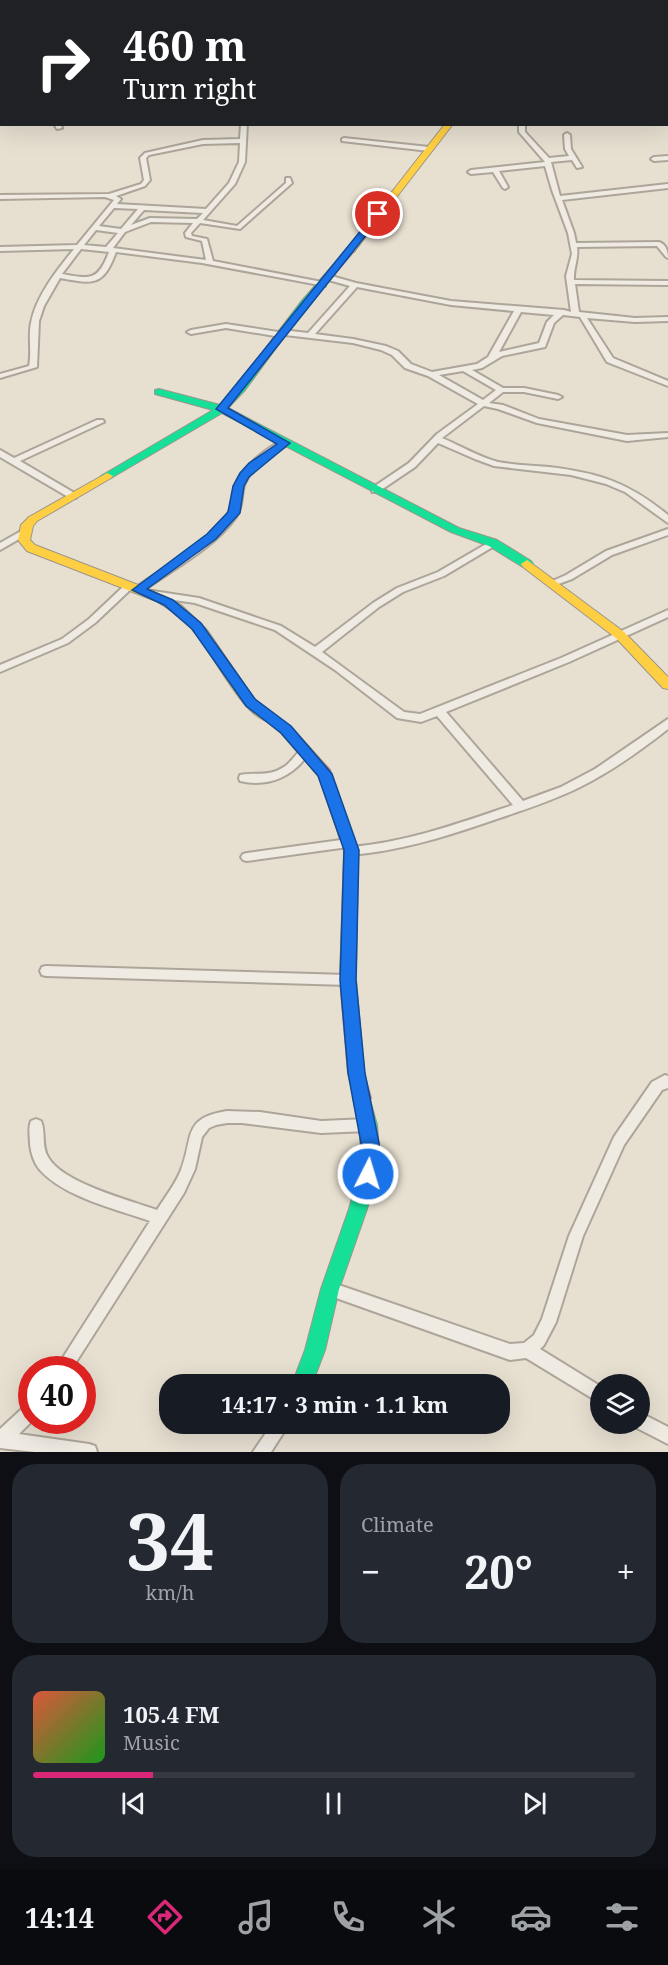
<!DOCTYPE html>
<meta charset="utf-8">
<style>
body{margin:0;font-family:"Noto Serif",serif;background:#242831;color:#f1f3f6;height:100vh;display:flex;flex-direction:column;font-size:22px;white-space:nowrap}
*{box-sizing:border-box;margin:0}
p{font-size:20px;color:#9ea1a6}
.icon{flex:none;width:33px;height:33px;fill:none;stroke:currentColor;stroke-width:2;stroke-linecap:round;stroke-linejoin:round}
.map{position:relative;height:1452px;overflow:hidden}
.details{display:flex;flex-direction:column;gap:12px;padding:12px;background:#0d0f14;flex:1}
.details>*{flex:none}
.guide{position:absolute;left:0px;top:0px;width:669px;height:126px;box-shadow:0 6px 24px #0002;background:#202124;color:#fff;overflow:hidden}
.controls{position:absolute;left:590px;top:1374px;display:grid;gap:12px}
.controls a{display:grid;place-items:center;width:60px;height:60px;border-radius:50%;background:#171b24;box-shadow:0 6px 24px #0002;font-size:30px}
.speed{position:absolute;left:18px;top:1356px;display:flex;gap:12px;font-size:30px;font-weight:700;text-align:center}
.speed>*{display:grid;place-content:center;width:78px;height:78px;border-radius:50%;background:#171b24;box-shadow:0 6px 24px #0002;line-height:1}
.speed .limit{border:9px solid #d22;background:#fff;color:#111}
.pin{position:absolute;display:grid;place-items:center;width:51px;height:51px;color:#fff;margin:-26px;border:3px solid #fff;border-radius:50%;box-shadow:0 2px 6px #0007}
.me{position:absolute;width:66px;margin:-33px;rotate:5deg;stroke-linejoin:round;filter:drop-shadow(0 0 4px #0008)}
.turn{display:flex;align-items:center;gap:21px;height:126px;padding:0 24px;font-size:27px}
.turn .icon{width:78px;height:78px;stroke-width:2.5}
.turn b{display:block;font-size:42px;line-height:51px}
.big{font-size:45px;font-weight:700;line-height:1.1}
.details .tile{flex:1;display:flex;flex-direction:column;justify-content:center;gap:9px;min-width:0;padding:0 21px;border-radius:24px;background:#242831}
.details .dial{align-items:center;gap:0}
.dial b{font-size:78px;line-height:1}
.song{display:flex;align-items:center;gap:18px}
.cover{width:72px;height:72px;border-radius:9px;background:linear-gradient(135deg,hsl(10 70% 55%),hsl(120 70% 35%))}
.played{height:6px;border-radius:3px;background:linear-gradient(90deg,#db2777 20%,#363941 20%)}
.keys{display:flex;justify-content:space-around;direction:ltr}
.heat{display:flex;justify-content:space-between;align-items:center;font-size:33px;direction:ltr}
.details .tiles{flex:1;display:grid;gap:12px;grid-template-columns:1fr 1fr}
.tile:last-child{grid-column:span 2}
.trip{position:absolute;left:159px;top:1374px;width:351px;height:60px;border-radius:24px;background:#171b24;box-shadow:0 6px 24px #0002;font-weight:700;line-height:60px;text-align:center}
.tabs{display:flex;height:96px;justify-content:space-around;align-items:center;background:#090b0e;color:#9ea1a6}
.tabs .icon{width:42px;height:42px}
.tabs .on{color:#db2777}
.tabs b{font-size:27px;color:#f1f3f6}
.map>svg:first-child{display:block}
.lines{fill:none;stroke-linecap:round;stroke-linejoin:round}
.street-casing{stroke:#ada599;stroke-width:4}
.fast-casing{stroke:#9c958a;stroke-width:2}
.slow-casing{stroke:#9c958a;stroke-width:2}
.jam-casing{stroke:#9c958a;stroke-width:2}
.street{fill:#efebe3;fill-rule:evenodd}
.fast{fill:#16e098;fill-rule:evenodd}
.slow{fill:#ffcf43;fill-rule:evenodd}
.jam{fill:#f24e42;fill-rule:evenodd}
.route{fill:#1a73e8;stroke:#114b97;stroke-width:1.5}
</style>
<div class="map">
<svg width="668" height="1452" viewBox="0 0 668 1452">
<rect width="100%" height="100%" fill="#e7e0d1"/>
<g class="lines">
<defs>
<path id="street" d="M84 0H92L84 2Z
M239 0 248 2H241Z
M325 0H333L323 2Z
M516 0H522L516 2Z
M597 0H621L622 1 600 2Z
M0 46H2V50H0Z
M0 78H2V82H0Z
M54 124H60L62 128 57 129Z
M241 124H247L245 162 235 184 203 220 237 226 286 183V178H290L292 183 240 229 200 223 191 233 192 236 207 239 213 261 322 282H325V286L202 263 116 252C103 287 93 284 60 278L44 306 39 321 37 367 0 378V374L29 366C32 351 28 337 31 323 36 296 57 270 74 249L0 251V247L77 245 114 200 105 197 0 199V195L109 194 141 184 144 180 140 158 145 153 203 140 240 139ZM240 143 239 162 229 183 206 209 117 204 121 199 116 196 145 186 150 180 146 158 149 155 203 144ZM114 208 138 209 121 229 99 226ZM144 210 203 213 197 219 150 218 131 225ZM151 222 193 223 185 233 186 237 202 241 206 260 113 248 125 232ZM96 230 118 233 106 247 84 245ZM81 249 109 252C98 281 91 279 62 274Z
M519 124H525V132L549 158 569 156 565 149 564 135 567 133 570 135 571 149 582 167 577 168 572 160 551 162 560 196 668 184V188L562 200 574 233 576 243 659 242C666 244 668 252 668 258L666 257 657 246 577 247C579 258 573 269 574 280L668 281V285L575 284 579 312 635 318 668 317V321L635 322 587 318 613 358 668 381V386L607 362 580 317 563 315 554 323 545 347 502 356 482 368 472 370 503 388H524L558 395 562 397 558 399 524 392H503L489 403 503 405 539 419 627 435 668 433V437L627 441 537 423 498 409 484 406 442 438C461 446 479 457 498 462 515 465 533 466 549 467 600 473 629 483 668 515V523L625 492 606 484 571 475 494 466 475 459 438 443 415 467 378 492H372V488L409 463 437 434 478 404 428 376 405 368 392 355 381 350 353 343 285 335 281 337 226 328 191 334 187 332 191 330 226 324 278 332 282 330 308 333 350 286 325 279 324 277 328 275 356 283 451 301 564 310 571 312 566 276 572 254 568 233 552 190 545 166 499 171 508 187 505 189 503 188 493 172 471 174 468 172 471 170 545 162 519 132ZM357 287 451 305 514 311 488 357 477 364 432 372 411 364 398 351 386 346 353 339 315 334ZM521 312 554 315 547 322 539 343 499 352ZM463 371 496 390 483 400 439 375Z
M344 138 429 147 432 149 429 151 342 141V139Z
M668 156V160L654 161 651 159 654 157Z
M97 420H103L104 422 20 461 76 494V498H70L0 457V450L14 458Z
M284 440 287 441V445C272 456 250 467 244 486 241 496 243 508 236 517 213 549 173 569 141 592H135L133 590 135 588C164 567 199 549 223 521 233 510 231 500 235 487 240 469 267 447 284 440Z
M668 529V535L612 555 572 579 553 586 548 583 566 575 606 551Z
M23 530 28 533 26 535 0 550V543Z
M493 540 496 541 498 543 496 545 444 576 403 592 379 607 322 652 404 712 420 714 561 658 668 610V617L569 662 446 712 523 801 561 787 595 769 668 719V729C640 751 612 771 580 787 550 802 517 812 485 823 441 838 398 851 351 855L347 854 345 851 347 848 351 847C408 842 460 823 513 805L437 716 421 722 397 718 335 670 275 630 195 603 153 597 148 594 153 591 199 598 281 626 315 647 373 603 397 588 438 572Z
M128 584 133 587 131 589 95 623 68 643 0 672V665L62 639 89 619 125 585Z
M305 747 310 751C295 776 269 788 240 781L239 778 240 775C256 772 269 777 284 767 292 762 297 751 305 747Z
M348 839 352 840 354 843 352 846 348 847 247 861 243 860 241 857 243 854 247 853Z
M46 966 348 975 352 976 354 980 352 984 348 985 46 976 42 975 40 971 42 967Z
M665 1075 668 1076V1088L662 1090 624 1145 583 1236 556 1322 544 1345 540 1349 600 1386V1403L526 1358 510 1360 325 1294 323 1289 325 1284 330 1282 510 1344 524 1343 534 1335 542 1319 569 1236 614 1137 652 1082Z
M227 1111 260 1112 321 1121 368 1119 373 1121 375 1125 373 1129 368 1131 321 1133 242 1123H227L216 1125 209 1128 202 1137 195 1169 184 1193 71 1370H55L150 1221C116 1209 64 1197 40 1170 34 1163 31 1153 30 1144 30 1136 28 1128 31 1121L36 1119 41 1121C46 1132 41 1146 48 1157 62 1183 129 1200 157 1210 165 1197 175 1185 181 1170 194 1137 182 1118 227 1111Z
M32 1403V1420H33L19 1434 89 1444 95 1446 97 1452H35L0 1448V1429L26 1405Z
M639 1412 668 1427V1444L633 1426V1424H639Z
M272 1424H289L271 1452H253Z"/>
<path id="fast" d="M8 0H17L5 2Z
M348 248 355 250 306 307 245 390 228 408 459 528 497 540 531 561 533 564 531 567H523L489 546 451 532 222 413 111 478 107 479 101 476 213 410 155 394V390L159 389 220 405 237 386 300 303Z
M362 1091 368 1093 377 1125 380 1162 367 1209 339 1289 325 1350 312 1384H292L305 1350 321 1289 349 1209 362 1162 359 1125 353 1098 356 1093Z"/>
<path id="slow" d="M358 0H365L367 2H359Z
M445 124H453L354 252H348V248Z
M107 473 113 476 111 478 37 521 33 526 30 540 35 545 164 595 181 605 207 630 255 700 275 715 277 718 275 721C249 729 213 654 199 637 187 622 172 610 156 601L27 551 18 540 21 525 29 517Z
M527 560 624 632 668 677V689L663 688 616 638 523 567 521 564Z"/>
<path id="jam" d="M270 713 291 727 330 770 358 851 356 980 364 1073 371 1098 368 1103 362 1105 356 1103 348 1073 340 980 344 851 319 776 281 733 263 718 265 715Z"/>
</defs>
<use href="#street" class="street-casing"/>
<use href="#fast" class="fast-casing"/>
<use href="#slow" class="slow-casing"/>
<use href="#jam" class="jam-casing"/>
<use href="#street" class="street"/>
<use href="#fast" class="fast"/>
<use href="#slow" class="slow"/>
<use href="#jam" class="jam"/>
</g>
<path class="route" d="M375 213 383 214 228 408 290 443 249 477 244 486 240 513 216 539 147 589 173 600 201 623 255 699 291 726 332 774 359 850 356 980 365 1073 379 1143 380 1162 374 1180 368 1182 361 1180 359 1174 362 1162 361 1143 348 1073 340 980 344 850 318 776 281 733 246 706 192 629 164 605 132 590 207 534 228 512 233 486 240 473 249 463 277 444 216 409Z"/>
</svg>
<div class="controls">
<a><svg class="icon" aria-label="layers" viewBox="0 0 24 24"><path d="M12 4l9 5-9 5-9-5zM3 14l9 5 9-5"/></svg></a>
</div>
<div class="speed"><div class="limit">40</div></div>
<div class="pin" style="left:378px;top:214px;background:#d93025"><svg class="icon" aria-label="arrive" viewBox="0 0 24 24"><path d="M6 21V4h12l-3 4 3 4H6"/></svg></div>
<svg class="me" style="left:368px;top:1174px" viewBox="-20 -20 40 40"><circle r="17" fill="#1a73e8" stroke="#fff" stroke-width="3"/><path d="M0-11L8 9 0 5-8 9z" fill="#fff"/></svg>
<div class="trip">14:17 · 3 min · 1.1 km</div>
<div class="guide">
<div class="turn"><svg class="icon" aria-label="right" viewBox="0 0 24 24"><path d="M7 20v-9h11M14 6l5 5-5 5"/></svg><div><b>460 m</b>Turn right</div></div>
</div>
</div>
<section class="details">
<div class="tiles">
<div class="tile dial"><b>34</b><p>km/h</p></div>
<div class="tile"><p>Climate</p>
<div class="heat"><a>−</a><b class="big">20°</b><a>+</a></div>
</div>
<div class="tile">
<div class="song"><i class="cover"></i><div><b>105.4 FM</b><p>Music</p></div></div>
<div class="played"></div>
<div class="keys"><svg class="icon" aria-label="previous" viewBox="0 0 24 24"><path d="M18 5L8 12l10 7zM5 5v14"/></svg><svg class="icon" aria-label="pause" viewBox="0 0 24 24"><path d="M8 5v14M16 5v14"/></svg><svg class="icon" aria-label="next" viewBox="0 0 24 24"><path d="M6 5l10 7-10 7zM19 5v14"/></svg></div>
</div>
</div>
</section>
<nav class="tabs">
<b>14:14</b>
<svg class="icon on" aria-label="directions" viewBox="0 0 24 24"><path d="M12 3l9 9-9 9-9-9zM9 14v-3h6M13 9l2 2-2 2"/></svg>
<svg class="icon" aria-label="music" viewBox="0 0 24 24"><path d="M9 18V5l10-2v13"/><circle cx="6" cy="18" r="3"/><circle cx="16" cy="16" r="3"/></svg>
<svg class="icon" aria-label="phone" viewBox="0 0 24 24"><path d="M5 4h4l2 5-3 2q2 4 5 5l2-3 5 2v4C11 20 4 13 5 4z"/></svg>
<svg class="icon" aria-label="climate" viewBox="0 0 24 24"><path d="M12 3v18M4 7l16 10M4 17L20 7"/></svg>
<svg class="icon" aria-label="car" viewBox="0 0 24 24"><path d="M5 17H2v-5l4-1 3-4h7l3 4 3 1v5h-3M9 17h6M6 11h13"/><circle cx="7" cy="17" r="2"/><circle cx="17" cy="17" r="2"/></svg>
<svg class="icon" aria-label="filters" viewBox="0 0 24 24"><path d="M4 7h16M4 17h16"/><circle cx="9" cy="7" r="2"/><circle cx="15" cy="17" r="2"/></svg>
</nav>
